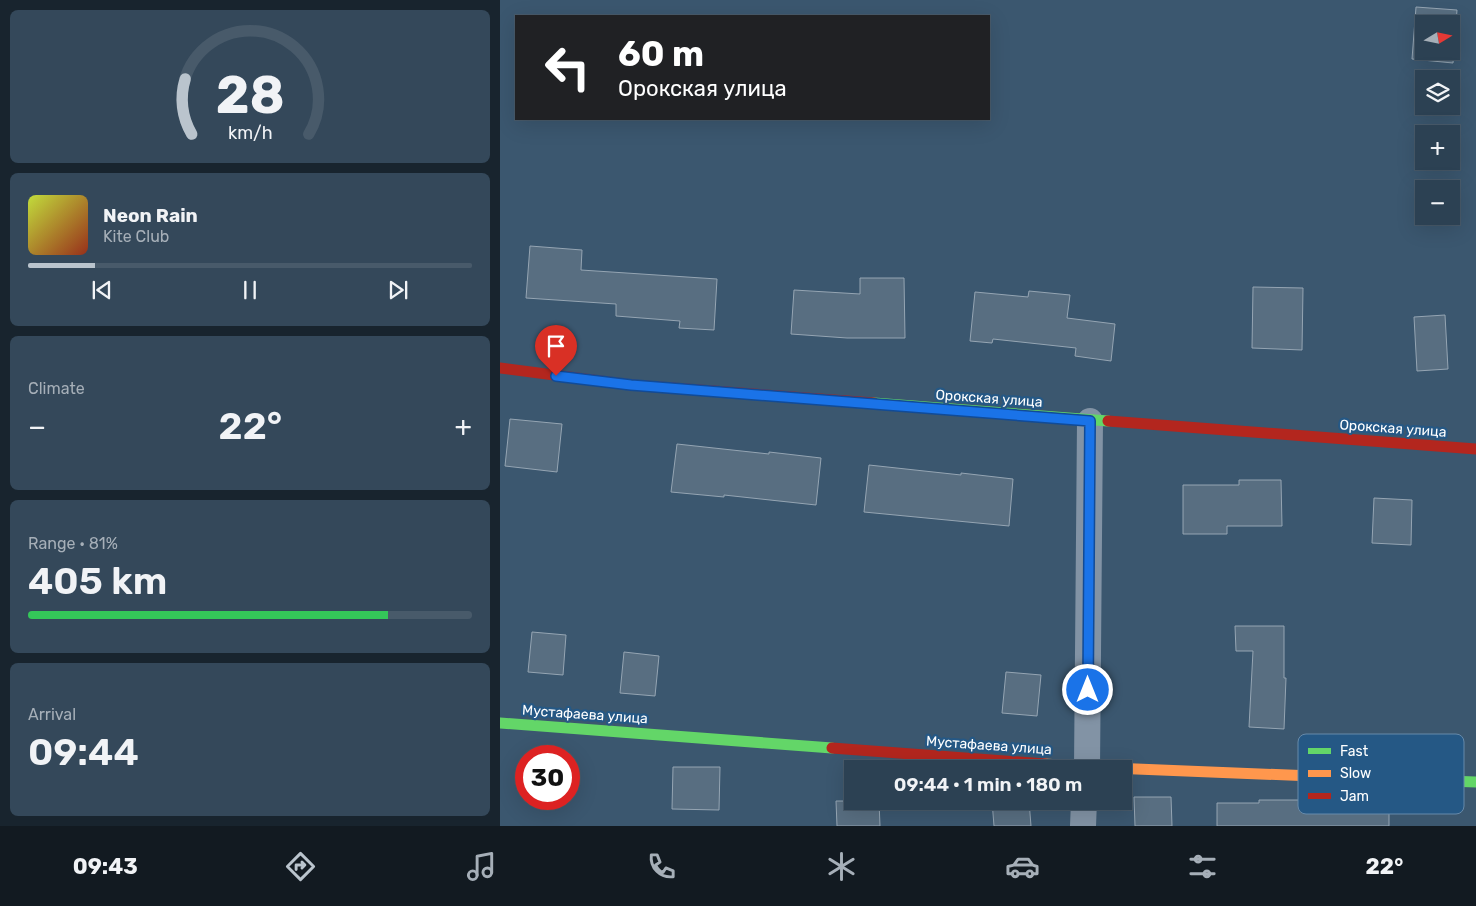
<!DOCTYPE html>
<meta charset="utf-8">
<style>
body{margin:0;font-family:Rubik,sans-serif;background:#34485a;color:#f1f3f6;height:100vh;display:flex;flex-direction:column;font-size:19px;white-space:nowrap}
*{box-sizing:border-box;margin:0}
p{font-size:16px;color:#a6afb8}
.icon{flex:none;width:28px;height:28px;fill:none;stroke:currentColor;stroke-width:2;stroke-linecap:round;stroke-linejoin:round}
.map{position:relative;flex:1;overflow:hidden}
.sheet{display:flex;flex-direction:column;gap:10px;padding:10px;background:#18242e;width:500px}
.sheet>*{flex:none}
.banner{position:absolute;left:15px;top:15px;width:475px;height:105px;border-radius:0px;box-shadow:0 5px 20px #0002,0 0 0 1px #485a6a;background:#202124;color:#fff;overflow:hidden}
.needle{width:32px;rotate:80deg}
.controls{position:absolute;left:915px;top:15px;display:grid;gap:10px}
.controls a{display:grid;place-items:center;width:45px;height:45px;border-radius:0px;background:#2c4153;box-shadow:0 5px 20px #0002,0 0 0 1px #485a6a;font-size:25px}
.speed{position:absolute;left:15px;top:745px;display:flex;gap:10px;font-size:25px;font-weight:700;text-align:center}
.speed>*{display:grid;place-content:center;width:65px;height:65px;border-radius:50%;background:#2c4153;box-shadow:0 5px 20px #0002,0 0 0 1px #485a6a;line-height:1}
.speed .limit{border:8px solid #d22;background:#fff;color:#111}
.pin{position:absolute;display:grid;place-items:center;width:42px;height:42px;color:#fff;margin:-51px -21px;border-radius:50% 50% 50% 0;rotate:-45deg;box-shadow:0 0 5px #0007}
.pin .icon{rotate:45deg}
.me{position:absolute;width:55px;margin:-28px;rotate:0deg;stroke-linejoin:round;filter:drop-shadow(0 0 4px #0008)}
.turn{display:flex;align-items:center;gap:18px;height:105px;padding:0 20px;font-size:22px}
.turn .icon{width:65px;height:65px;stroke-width:2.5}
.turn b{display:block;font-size:35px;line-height:42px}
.big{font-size:38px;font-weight:600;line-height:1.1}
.sheet .card{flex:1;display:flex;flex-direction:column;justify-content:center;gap:8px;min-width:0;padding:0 18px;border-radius:8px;background:#34485a}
.sheet .dial{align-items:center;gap:0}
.dial svg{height:130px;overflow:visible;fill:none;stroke:#485a6a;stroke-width:7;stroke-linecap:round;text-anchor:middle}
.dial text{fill:#f1f3f6;stroke:none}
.song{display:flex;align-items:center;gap:15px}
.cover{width:60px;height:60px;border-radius:8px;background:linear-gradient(135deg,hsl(70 70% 55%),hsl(10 70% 35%))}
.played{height:5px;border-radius:2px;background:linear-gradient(90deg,#bac4cd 15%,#485a6a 15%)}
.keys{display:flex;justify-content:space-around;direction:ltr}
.heat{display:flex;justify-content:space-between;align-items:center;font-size:28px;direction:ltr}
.charge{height:8px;border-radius:4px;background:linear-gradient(90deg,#34c759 81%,#485a6a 0)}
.trip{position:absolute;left:344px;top:760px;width:288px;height:50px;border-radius:0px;background:#2c4153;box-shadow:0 5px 20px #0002,0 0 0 1px #485a6a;font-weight:600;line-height:50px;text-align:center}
.tab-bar{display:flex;height:80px;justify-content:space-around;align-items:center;background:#121a21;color:#a6afb8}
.tab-bar .icon{width:35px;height:35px}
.tab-bar .selected{color:#bac4cd}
.tab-bar b{font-size:22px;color:#f1f3f6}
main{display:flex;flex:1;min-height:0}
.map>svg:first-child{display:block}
.building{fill:#586e81;stroke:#95a5b3;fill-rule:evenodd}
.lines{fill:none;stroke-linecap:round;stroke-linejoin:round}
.street{stroke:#8293a5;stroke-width:26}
.fast{stroke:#63d668;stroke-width:11}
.slow{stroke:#ff974d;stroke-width:11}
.jam{stroke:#b3261e;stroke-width:11}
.route-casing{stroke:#114b97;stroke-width:12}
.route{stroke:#1a73e8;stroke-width:9}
.labels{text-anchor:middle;stroke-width:4.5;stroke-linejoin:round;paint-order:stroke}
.street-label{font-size:14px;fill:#fff;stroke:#255885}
.key{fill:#255885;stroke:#668aaa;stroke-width:1}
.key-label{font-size:14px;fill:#fff}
</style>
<main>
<section class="sheet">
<div class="card dial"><svg viewBox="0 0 100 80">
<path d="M14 69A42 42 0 1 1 86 69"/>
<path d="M14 69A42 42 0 0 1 10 35" stroke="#bac4cd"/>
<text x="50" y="56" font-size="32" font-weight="700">28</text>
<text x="50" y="72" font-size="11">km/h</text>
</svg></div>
<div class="card">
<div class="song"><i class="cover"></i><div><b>Neon Rain</b><p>Kite Club</p></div></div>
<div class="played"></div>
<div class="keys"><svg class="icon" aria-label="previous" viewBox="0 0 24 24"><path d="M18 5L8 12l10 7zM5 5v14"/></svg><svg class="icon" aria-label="pause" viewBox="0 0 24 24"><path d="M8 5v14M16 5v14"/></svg><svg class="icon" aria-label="next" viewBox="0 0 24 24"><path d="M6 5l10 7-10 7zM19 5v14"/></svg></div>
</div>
<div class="card"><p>Climate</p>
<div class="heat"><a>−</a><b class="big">22°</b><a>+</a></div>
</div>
<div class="card"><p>Range · 81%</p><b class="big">405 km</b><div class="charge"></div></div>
<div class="card"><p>Arrival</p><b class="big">09:44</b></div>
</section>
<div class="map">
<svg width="976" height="826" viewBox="0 0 976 826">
<rect width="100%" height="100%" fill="#3b576f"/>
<path class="building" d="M916 7 957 10 953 63 912 59ZM924 24H951V51H924Z
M30 246 82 250 81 270 217 279 214 330 179 328 180 321 116 316V304L26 298Z
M360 278H404L405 338H347L291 334 294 290 360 294Z
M753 287 803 288 802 350 752 348Z
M529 291 570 295 567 318 615 324 611 361 575 356 576 348 493 339 492 343 470 341 475 292 528 297Z
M945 315 948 369 917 371 914 317Z
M10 419 62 424 57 472 5 466Z
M177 444 269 454V452L321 458 316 505 224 495V497L171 492Z
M369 465 461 475V473L513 479 509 526 364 512Z
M739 480H781L782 526H727V534H683V485H739Z
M874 498 912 500 911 545 872 543Z
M735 626H784V678H786L784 729 749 727 753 651H736Z
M32 632 66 635 63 675 28 672Z
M124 652 159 656 155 696 120 693Z
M506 672 541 675 537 716 502 713Z
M173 767H220L219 810 172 809Z
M634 797H671L672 826H635Z
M835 797H889V826H717V803H759V800H835Z
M336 801H379L380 826H337Z
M492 801H529L531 826H494Z"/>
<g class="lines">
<path class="street" d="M587 769 590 421
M583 826 584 801"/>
<path class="fast" d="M374 403 608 421
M0 723 332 748
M837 777 976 782"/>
<path class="slow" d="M545 764 587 767 837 777"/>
<path class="jam" d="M0 368 131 385 374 403
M608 421 976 449
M332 748 545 764"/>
</g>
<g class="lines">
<defs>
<path id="route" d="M56 376 131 385 590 421 588 690"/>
</defs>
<use href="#route" class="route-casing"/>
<use href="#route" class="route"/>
</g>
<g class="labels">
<g class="street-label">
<text transform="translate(489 398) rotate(4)" y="5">Орокская улица</text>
<text transform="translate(893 428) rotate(4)" y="5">Орокская улица</text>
<text transform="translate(85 714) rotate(4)" y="5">Мустафаева улица</text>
<text transform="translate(489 745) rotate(4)" y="5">Мустафаева улица</text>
</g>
</g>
<rect x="798" y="734" width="166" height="80" rx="8" class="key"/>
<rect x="808" y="748" width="23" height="6" fill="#63d668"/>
<rect x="808" y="770" width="23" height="7" fill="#ff974d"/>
<rect x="808" y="793" width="23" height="6" fill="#b3261e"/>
<g class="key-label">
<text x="840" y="756">Fast</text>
<text x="840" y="778">Slow</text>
<text x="840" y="801">Jam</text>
</g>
</svg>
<div class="controls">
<a><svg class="needle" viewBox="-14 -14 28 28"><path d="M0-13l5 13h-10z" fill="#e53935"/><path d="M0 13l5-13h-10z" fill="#a6afb8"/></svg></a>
<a><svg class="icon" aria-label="layers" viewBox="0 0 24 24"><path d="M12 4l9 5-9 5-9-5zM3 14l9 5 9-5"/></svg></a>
<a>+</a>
<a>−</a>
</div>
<div class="speed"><div class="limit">30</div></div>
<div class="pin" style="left:56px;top:376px;background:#d93025"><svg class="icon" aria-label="arrive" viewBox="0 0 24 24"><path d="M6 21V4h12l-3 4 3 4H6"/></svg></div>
<svg class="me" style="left:588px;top:690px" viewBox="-20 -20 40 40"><circle r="17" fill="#1a73e8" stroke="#fff" stroke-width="3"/><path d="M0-11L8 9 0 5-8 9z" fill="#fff"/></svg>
<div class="trip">09:44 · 1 min · 180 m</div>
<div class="banner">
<div class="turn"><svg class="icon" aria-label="left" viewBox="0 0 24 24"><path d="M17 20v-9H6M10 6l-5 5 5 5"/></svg><div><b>60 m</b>Орокская улица</div></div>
</div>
</div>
</main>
<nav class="tab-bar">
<b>09:43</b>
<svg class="icon selected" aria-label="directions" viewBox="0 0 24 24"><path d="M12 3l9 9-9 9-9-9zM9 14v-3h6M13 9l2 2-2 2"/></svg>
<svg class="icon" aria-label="music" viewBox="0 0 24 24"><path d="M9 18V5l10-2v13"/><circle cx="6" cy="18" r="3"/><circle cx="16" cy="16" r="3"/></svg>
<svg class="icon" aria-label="phone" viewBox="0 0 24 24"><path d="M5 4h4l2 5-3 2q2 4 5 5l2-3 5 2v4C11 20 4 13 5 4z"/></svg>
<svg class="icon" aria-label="climate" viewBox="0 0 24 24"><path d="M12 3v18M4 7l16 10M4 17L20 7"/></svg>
<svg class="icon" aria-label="car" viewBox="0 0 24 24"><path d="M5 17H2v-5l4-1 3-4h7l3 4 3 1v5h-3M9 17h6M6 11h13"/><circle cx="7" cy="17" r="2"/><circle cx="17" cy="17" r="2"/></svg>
<svg class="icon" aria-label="filters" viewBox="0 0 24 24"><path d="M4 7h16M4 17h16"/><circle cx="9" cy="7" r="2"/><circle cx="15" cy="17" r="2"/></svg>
<b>22°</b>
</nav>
